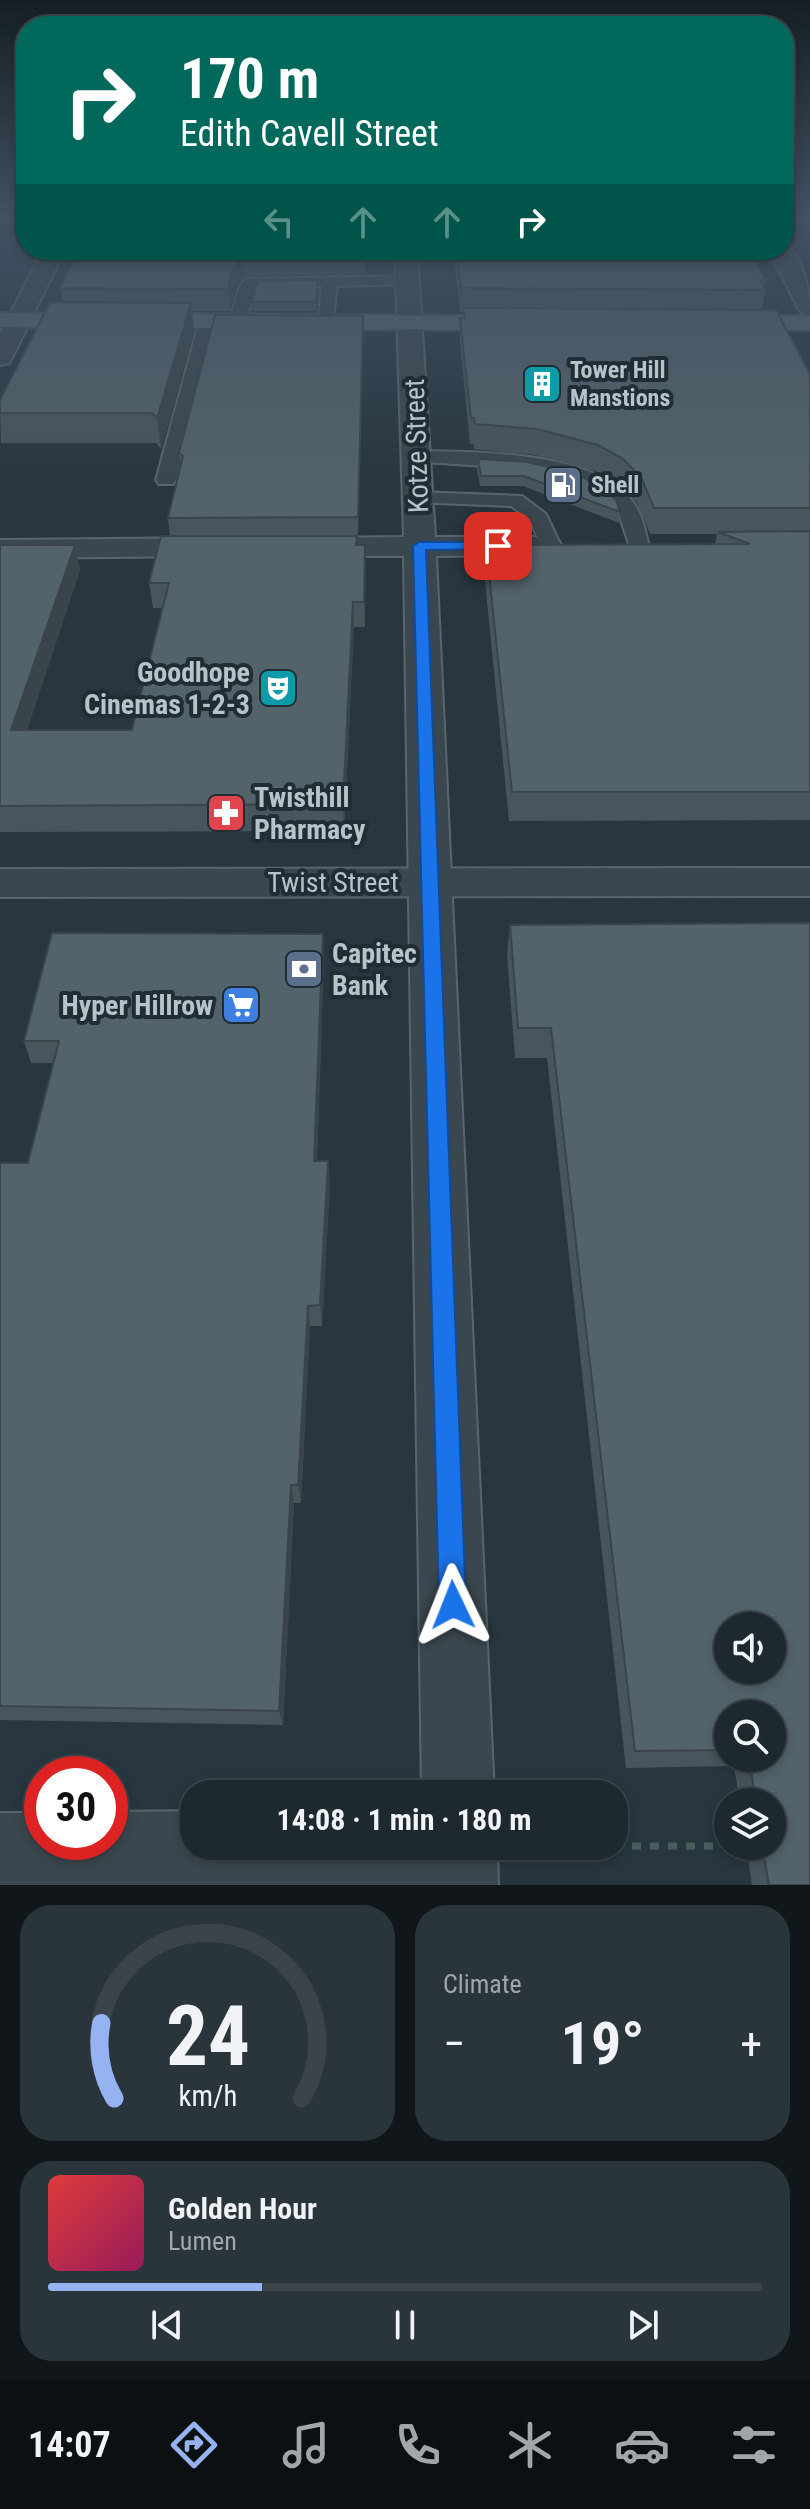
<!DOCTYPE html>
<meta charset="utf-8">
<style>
body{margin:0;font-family:"Roboto Condensed",sans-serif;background:#2a343b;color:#f1f3f6;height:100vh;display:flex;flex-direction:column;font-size:30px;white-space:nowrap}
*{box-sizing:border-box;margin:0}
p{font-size:26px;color:#a0a6aa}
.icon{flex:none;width:44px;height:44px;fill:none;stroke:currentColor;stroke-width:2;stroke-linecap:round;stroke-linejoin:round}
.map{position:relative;height:1885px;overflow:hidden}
.details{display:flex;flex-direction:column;gap:20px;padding:20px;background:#10161a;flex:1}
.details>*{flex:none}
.hud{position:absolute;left:16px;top:16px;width:778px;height:244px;border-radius:32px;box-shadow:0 4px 12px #0003,0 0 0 2px #3b444b;background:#00695c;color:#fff;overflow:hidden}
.fabs{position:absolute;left:714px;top:1612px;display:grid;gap:16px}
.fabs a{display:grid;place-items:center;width:72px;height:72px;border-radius:50%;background:#1d282f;box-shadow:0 4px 12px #0003,0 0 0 2px #3b444b;font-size:40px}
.speed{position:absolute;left:24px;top:1756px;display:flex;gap:16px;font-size:40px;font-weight:700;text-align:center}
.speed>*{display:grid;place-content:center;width:104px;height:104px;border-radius:50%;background:#1d282f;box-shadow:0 4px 12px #0003,0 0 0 2px #3b444b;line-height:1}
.speed .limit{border:12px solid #d22;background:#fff;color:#111}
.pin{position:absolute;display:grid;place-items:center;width:68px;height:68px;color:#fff;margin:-34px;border-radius:16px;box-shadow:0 4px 12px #0006}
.me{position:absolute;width:88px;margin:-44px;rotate:358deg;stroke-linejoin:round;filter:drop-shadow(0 0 6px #0008)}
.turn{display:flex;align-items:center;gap:28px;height:168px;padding:0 32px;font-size:36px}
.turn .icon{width:104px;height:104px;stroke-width:2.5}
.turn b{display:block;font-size:56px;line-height:68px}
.lanes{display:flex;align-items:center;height:76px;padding:0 32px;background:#0003;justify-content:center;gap:40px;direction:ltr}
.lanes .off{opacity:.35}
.big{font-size:60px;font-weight:700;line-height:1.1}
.details .tile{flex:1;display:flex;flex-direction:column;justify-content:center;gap:12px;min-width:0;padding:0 28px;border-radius:32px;background:#2a343b}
.details .dial{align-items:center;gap:0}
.dial svg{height:208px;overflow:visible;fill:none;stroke:#3b444b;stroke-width:7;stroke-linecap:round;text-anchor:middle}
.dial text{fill:#f1f3f6;stroke:none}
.song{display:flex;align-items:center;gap:24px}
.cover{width:96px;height:96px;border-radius:12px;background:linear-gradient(135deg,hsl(0 70% 55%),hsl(330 70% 35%))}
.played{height:8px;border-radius:4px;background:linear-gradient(90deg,#95b2f1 30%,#3b444b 30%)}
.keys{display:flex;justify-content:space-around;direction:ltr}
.heat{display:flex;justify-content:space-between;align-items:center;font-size:44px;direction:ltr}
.details .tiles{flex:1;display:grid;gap:20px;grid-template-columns:1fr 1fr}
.tile:last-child{grid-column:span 2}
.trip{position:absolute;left:180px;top:1780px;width:448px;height:80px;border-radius:32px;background:#1d282f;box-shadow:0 4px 12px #0003,0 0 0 2px #3b444b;font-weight:700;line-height:80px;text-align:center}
.menu{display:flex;height:128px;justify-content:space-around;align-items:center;background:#0c1013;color:#a0a6aa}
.menu .icon{width:56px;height:56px}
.menu .on{color:#95b2f1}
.menu b{font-size:36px;color:#f1f3f6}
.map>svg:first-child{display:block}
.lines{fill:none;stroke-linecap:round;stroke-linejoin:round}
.service-casing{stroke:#59656c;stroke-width:4}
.minor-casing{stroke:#59656c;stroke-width:4}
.tertiary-casing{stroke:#59656c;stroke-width:4}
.primary-casing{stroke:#48535b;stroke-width:4}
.path{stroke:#495e5c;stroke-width:7;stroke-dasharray:9 9;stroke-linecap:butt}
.service{fill:#3b474f;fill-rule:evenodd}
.minor{fill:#3b474f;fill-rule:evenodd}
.tertiary{fill:#3b474f;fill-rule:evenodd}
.primary{fill:#59676f;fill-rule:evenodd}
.wall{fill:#47555c;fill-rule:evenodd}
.shaded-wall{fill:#3a454b}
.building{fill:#53636b;stroke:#3a454b;stroke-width:2;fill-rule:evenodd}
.route{fill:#1a73e8;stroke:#114b97;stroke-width:2}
.labels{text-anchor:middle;stroke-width:8;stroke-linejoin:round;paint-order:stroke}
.far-poi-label{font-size:24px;font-weight:bold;fill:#b8c2c9;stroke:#202d34;text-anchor:start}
.street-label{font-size:28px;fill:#b8c2c9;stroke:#202d34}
.poi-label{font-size:28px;font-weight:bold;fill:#b8c2c9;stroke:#202d34;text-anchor:end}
</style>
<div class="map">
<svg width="810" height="1885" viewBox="0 0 810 1885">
<rect width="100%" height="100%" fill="#27363f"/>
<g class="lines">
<defs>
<path id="service" d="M409 276 414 278V284L337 286 332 326H320L318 323 322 286 256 287 244 326H232L230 323 237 293 245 279Z
M207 318 215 323 176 480 173 484H159L156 480 199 323Z
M417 451C475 452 599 450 635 505 643 517 645 532 649 546L645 550H631L617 508 601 494 578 482 528 469 410 461 407 457 410 453Z
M418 492 522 496 546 514 561 546 557 550H543L530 520 511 506 411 502 408 498 411 494Z"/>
<path id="minor" d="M784 245C805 258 810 292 810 315L802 313 798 308 769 250H784Z
M43 250H65L12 358 9 363 0 365V334Z
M395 250H417L435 537H546L557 539 562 546 557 553 546 555 436 556 494 1794H422L404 556H306L295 554 290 547 295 540 306 538 404 537Z
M218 538 229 540 234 547 229 554 218 556 0 558V540Z
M194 1811V1846H497L498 1885H0V1813H42V1842H110V1812Z"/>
<path id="tertiary" d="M810 868V896L0 897V869Z"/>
<path id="primary" d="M0 313 520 316 528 318 532 323 528 328 520 330 0 327Z
M724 316H810V330L716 328 712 323 716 318Z"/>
</defs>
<use href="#service" class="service-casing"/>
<use href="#minor" class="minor-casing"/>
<use href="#tertiary" class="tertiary-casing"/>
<use href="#primary" class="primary-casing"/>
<path class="path" d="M527 1846H574
M614 1846H728"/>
<use href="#service" class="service"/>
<use href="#minor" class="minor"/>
<use href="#tertiary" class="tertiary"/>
<use href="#primary" class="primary"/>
</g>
<path class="wall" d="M800 217H810V232Z
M79 250H367L365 274 245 276 234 292 230 311H192L194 331 161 449 156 443H1L0 400 63 302 60 288Z
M453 250H750L765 279 764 286 765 290 762 310 810 374V820L509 821 484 572 486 545 715 544 717 534H650L637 503 619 484 595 471 535 455 474 449V444H470L460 342V318H463V312H460Z
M319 289 316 311H252L251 302Z
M363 331 358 535 250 536 365 545V627H354L344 831 0 832V545H75L80 570 27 730H132L162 608H153L149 583 170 536 168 518 181 464 179 453Z
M478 459 620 512 619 523 523 486H480L477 469Z
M810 923V1885H752L746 1846H772V1802H740L734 1766 626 1768 547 1058H515L507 955 510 925ZM728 1714 772 1758H728Z
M324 956 317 1161 330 1183 322 1326H310L301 1503H294L283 1725 0 1720V1163H28L54 1063H31L24 1041Z"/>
<path class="shaded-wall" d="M365 250H367L365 274Z
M243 255 245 276 234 292 230 311 228 289 232 270Z
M191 303 194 331 161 449 157 418Z
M363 316V331L358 535V517Z
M75 545 80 570 18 756 11 730Z
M365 545 366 570 365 627 364 602Z
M353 602 354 627 344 831 343 804Z
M323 934 324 956 316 1183 314 1161Z
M328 1161 330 1183 322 1326 320 1305Z
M308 1306 310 1326 301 1503 298 1485Z
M291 1485 294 1503 283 1725 279 1711Z"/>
<path class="building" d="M79 250H365V252L243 255 232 270 228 289 60 288Z
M456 250H750L765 279H760L765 290 461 288Z
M318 280 316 302H251L258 281Z
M50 302 191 303 157 418 152 413H0V400Z
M463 308 776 310 810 374V508H654L641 477 622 458 598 445 537 429 475 424 474 418H471L460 318H465Z
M215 315 363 316 358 517 168 518 183 456 179 453Z
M478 459 528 462 578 475 600 486 616 500 620 512 524 476H481Z
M810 531V792H512L486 545 750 544 718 532Z
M161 536H357L356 545H365L364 602H353L343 804 0 806V545H75L11 730H132L169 583H149Z
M810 923V1885H769L762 1846H772V1802H756L749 1758H772V1714H728V1750L635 1751 551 1028H518L510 925ZM728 1626H772V1670H728Z
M52 933 323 934 314 1161H328L320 1305 308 1306 298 1485H291L279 1711 0 1706V1163H28L59 1041H24Z"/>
<linearGradient id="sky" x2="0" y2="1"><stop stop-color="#151e23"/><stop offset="0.45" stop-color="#415263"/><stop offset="1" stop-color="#415263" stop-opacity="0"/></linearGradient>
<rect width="810" height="481" fill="url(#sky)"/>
<path class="route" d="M498 542 502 543V549L426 550 466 1605 462 1615 453 1619 443 1615 439 1605 413 546 419 542Z"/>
<defs>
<symbol id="building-square" viewBox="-11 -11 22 22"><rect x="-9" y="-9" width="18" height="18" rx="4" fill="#0f9aa8" stroke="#202d34"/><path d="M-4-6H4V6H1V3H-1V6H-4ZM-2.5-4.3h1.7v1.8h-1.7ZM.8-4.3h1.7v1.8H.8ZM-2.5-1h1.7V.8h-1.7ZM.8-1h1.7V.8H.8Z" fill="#fff"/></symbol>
<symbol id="fuel-square" viewBox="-11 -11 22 22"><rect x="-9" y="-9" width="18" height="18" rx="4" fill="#5c6f8a" stroke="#202d34"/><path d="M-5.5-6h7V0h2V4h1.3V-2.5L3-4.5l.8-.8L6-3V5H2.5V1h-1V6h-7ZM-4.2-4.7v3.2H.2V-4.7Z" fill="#fff"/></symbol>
<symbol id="theatre-square" viewBox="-11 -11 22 22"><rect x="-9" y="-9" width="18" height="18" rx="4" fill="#0f9aa8" stroke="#202d34"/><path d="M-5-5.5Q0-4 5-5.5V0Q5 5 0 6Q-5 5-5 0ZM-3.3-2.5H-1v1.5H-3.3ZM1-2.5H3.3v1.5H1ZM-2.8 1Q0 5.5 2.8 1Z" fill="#fff"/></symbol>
<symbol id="pharmacy-square" viewBox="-11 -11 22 22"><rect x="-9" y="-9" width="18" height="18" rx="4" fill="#e0444e" stroke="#202d34"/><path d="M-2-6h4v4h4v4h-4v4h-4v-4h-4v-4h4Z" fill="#fff"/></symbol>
<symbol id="bank-square" viewBox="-11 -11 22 22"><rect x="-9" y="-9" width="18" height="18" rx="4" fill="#5c6f8a" stroke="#202d34"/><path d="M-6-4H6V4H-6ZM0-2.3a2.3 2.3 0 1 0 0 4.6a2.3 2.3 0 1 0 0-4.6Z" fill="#fff"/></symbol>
<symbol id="supermarket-square" viewBox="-11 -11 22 22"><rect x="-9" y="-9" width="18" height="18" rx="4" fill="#3f7fe0" stroke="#202d34"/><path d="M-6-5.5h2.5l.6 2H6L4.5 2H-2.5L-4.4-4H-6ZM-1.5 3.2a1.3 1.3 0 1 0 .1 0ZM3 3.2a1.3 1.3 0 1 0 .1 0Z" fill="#fff"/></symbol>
</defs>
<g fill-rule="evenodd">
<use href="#building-square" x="520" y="362" width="44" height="44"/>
<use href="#fuel-square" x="541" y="463" width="44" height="44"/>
<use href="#theatre-square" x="256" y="666" width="44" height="44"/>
<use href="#pharmacy-square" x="204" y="791" width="44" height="44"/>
<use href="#bank-square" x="282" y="947" width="44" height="44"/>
<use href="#supermarket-square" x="219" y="983" width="44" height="44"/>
</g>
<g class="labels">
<g class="far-poi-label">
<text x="570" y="378">Tower Hill<tspan x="570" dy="28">Manstions</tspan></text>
<text x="591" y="493">Shell</text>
</g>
<g class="street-label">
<text transform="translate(416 446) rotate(-92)" y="10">Kotze Street</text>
<text x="333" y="892">Twist Street</text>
</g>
<g class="poi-label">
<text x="250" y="682">Goodhope<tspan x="250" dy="32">Cinemas 1-2-3</tspan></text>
<text x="254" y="807" text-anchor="start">Twisthill<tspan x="254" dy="32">Pharmacy</tspan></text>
<text x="332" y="963" text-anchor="start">Capitec<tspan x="332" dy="32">Bank</tspan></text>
<text x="213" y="1015">Hyper Hillrow</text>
</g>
</g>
</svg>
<div class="fabs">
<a><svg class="icon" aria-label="sound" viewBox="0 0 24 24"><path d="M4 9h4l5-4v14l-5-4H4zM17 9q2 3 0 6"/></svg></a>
<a><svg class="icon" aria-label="search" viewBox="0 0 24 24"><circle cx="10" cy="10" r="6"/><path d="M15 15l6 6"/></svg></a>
<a><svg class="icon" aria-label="layers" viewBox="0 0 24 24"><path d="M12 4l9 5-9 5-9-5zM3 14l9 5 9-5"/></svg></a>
</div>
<div class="speed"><div class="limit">30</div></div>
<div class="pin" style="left:498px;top:546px;background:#d93025"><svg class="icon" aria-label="arrive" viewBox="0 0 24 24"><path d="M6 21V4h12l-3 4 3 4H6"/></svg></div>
<svg class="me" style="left:453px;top:1605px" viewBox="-20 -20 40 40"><path d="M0-17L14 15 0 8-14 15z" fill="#1a73e8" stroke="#fff" stroke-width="4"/></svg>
<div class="trip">14:08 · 1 min · 180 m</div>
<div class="hud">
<div class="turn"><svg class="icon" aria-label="right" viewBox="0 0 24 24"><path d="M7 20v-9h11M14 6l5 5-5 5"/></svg><div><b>170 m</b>Edith Cavell Street</div></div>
<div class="lanes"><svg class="icon off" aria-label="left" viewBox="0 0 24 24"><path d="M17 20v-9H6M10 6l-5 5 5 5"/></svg><svg class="icon off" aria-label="ahead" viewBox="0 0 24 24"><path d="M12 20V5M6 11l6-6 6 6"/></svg><svg class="icon off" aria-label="ahead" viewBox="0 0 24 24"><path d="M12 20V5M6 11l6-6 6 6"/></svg><svg class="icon" aria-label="right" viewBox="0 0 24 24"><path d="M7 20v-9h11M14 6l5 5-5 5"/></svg></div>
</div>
</div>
<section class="details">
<div class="tiles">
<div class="tile dial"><svg viewBox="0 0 100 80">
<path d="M14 69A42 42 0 1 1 86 69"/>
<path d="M14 69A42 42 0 0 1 9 40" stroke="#95b2f1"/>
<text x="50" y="56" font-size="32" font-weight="700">24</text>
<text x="50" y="72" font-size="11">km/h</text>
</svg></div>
<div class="tile"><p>Climate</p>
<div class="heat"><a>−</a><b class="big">19°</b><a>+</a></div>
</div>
<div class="tile">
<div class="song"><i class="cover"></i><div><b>Golden Hour</b><p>Lumen</p></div></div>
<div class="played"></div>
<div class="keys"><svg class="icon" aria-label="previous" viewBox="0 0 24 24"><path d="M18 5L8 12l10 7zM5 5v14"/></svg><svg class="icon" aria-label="pause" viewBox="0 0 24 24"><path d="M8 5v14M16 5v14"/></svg><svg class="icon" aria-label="next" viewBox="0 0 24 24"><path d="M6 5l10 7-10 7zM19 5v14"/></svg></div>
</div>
</div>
</section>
<nav class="menu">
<b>14:07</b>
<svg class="icon on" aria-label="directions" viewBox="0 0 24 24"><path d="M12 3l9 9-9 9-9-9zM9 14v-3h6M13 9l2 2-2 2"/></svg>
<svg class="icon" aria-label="music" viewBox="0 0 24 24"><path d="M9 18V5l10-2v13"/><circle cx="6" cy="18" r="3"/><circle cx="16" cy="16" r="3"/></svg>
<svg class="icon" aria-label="phone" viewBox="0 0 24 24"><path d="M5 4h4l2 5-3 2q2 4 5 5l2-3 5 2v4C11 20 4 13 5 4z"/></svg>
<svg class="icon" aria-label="climate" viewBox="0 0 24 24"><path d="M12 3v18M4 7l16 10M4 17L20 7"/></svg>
<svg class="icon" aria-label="car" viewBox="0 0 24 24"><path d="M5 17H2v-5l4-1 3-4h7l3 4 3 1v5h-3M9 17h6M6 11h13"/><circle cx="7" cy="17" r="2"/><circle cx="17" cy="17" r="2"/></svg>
<svg class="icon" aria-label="filters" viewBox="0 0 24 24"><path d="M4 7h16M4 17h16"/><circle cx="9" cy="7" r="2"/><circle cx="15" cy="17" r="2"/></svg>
</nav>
